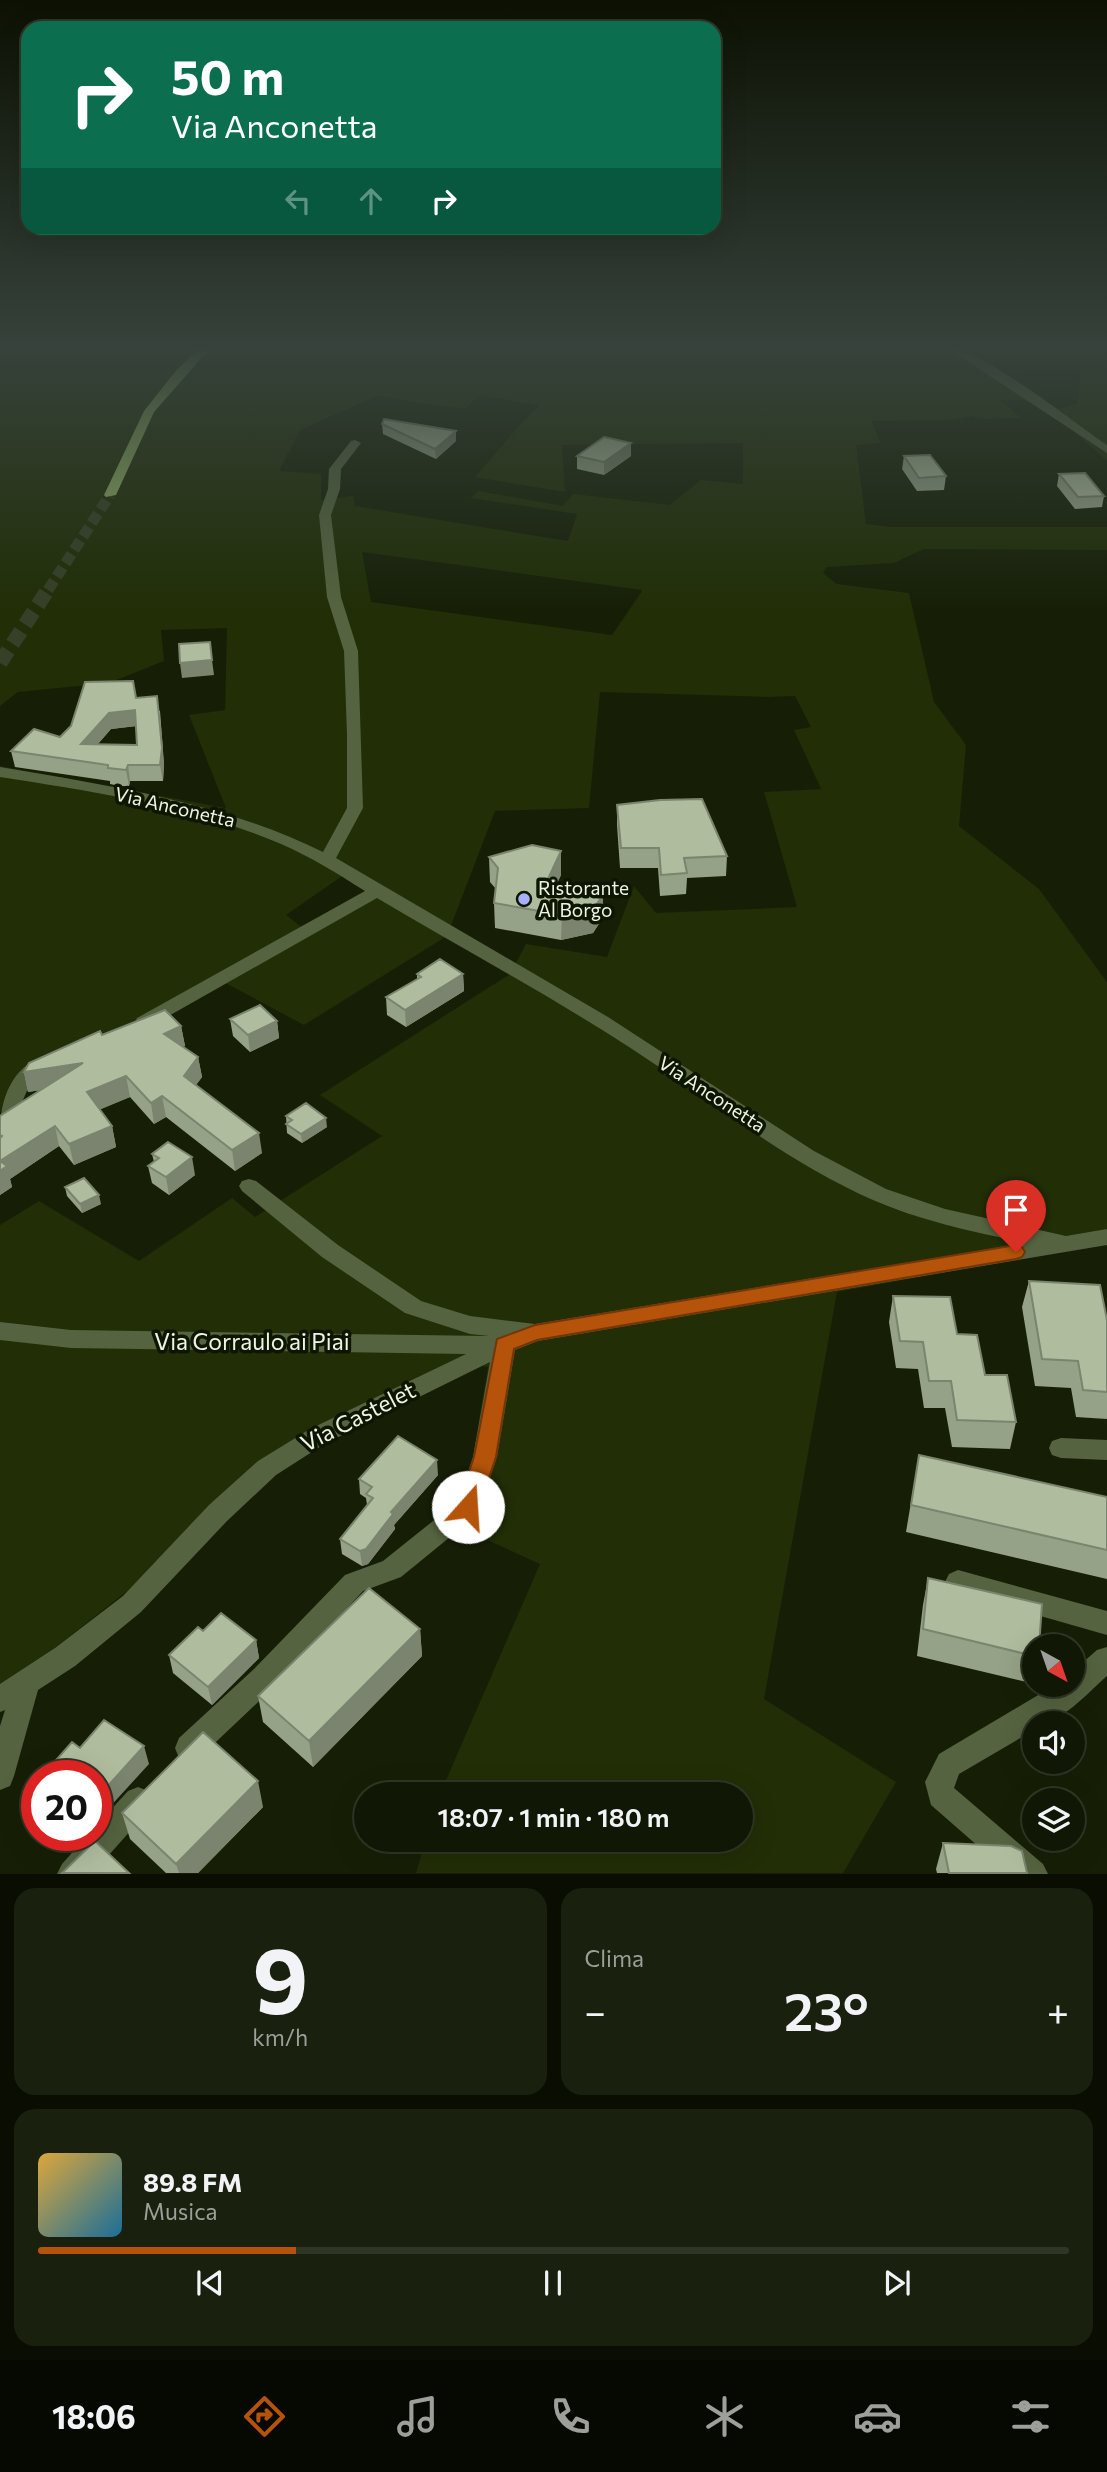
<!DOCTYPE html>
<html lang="it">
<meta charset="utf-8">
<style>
body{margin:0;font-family:Commissioner,sans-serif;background:#19200e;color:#f1f3f6;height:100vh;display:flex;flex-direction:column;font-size:26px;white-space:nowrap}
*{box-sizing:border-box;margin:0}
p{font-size:23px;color:#9c9f9a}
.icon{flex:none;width:38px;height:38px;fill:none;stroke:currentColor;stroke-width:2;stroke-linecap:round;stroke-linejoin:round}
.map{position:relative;height:1874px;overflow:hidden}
.panel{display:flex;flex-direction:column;gap:14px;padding:14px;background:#090d02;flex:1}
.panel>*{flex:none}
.banner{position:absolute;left:21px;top:21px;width:700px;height:214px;border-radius:21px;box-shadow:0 7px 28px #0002,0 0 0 2px #303626;background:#0b6e4f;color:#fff;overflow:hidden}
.needle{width:46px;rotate:140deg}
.controls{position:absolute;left:1022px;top:1634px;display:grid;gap:14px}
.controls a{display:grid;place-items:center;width:63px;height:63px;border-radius:50%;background:#101704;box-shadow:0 7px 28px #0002,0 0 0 2px #303626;font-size:35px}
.speed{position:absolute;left:21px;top:1760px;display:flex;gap:14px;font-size:35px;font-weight:700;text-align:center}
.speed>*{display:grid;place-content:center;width:91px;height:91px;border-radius:50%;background:#101704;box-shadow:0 7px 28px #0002,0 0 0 2px #303626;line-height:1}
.speed .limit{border:10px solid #d22;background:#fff;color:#111}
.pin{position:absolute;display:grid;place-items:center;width:60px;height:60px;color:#fff;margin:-72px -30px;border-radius:50% 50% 50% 0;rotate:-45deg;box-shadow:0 0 7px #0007}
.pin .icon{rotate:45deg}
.me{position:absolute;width:77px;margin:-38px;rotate:19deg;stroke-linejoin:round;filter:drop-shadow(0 0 5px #0008)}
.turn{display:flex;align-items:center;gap:24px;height:147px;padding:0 35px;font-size:32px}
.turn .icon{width:91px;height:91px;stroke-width:2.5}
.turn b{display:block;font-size:49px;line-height:60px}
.lanes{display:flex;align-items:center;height:66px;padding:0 35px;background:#0003;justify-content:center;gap:35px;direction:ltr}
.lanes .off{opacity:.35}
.big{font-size:52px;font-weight:600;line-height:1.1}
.panel .widget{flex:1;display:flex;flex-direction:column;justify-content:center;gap:10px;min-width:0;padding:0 24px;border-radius:21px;background:#19200e}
.panel .dial{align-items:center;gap:0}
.dial b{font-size:91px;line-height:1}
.song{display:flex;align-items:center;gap:21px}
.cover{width:84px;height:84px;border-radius:10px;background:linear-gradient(135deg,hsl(40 70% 55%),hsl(200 70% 35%))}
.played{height:7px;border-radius:4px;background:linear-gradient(90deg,#b45309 25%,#303626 25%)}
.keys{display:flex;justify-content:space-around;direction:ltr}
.heat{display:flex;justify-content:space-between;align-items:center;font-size:38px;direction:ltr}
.panel .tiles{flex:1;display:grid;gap:14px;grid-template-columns:1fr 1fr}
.widget:last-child{grid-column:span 2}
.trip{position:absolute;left:354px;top:1782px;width:399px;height:70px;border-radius:35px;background:#101704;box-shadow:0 7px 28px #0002,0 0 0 2px #303626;font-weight:600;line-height:70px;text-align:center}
.tab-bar{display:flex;height:112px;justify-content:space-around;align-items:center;background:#060902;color:#9c9f9a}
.tab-bar .icon{width:49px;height:49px}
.tab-bar .active{color:#b45309}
.tab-bar b{font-size:32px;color:#f1f3f6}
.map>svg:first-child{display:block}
.green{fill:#212e06;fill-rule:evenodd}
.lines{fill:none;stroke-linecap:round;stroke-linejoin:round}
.major-tunnel-far1{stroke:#363f27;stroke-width:11;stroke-dasharray:11 5;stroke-linecap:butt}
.major-tunnel{stroke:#363f27;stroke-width:15;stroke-dasharray:15 8;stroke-linecap:butt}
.minor{fill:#556340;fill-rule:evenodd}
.major{fill:#8eac61;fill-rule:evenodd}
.wall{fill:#96a287;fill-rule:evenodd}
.shaded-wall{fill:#7a846e}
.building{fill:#afbc9d;stroke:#7a846e;stroke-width:2;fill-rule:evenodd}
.route{fill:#b45309;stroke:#753606;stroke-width:2}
.poi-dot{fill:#a5b1fc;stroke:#0d1601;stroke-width:2.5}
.labels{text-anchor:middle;stroke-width:7;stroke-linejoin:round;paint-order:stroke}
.street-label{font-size:19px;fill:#eef5e5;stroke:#0d1601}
.poi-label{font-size:19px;fill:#eef5e5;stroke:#0d1601;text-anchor:start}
.near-street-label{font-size:23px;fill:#eef5e5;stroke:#0d1601}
</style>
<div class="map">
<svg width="1107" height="1874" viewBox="0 0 1107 1874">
<rect width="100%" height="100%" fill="#161f06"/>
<path class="green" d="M0 348H959L1040 400 1060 409 1078 403 1082 348H1107V461L1039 400H1000L1021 418 979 419 972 416 950 420 872 421 880 443 856 445 866 524 892 527H1107V550L924 549 894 563 827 567 823 573 837 584 909 593 934 702 966 745 959 826 1039 889 1107 982V1243L837 1292 764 1699 896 1782 843 1873H416L426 1839H740V1794H440L540 1564 461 1528 488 1367 451 1362 351 1415 28 1669 0 1685V1225L39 1201 139 1261 232 1198 255 1217 382 1136 320 1095 510 974 526 944 607 957 634 886 656 913 797 907 764 792 821 789 794 730 811 727 795 696 770 697 600 692 589 808 495 811 447 936 304 1025 220 980 43 1069 0 1112V766L226 808 189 715 225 710 227 628 161 630 164 661 109 683 18 692 0 706ZM480 395 540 405 525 419 475 477 565 492 562 445 743 443V484L701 480 670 505 573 494 563 506 478 491 471 498 577 514 568 541 355 506 353 496 321 500V474L279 471 300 430 377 396 464 409ZM362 552 642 590V591L612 635 371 602ZM348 872 379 892 308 932 286 915Z"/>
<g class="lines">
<path class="major-tunnel-far1" d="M48 590 110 495"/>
<path class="major-tunnel" d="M0 663 49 588"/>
<path class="minor" d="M947 348C982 348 1074 423 1107 445V453Z
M355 440 361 443 341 469 340 489 331 515 341 597 358 651 363 808 336 858 608 1017 814 1151 886 1189 945 1209 1066 1236 1107 1229V1245L538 1341 515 1350 497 1457 477 1515 401 1577 363 1591 274 1687 199 1758 189 1762 179 1758 175 1748 179 1738 254 1669 345 1575 383 1561 458 1501 473 1457 490 1362 326 1443 276 1475 227 1521 141 1612 75 1666 38 1690 14 1776 10 1786 0 1790V1726L5 1710 0 1712V1684L55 1648 123 1596 209 1505 258 1461 310 1429 466 1354 71 1348 0 1340V1322L71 1330 489 1336 470 1334 405 1313 322 1257 242 1191 239 1186 242 1181 249 1179 256 1181 338 1245 421 1301 470 1316 535 1324 1026 1243C974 1232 921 1221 873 1200 785 1161 709 1099 629 1047 547 994 461 948 377 898L151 1026H137L135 1022 137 1018 365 891C338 874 311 857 281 844 192 806 95 792 0 777V767C111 786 221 802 323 852L347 808V735L344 651 327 597 319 515 328 489 329 469 351 441Z
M44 1057 51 1059 54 1063C48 1071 38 1074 32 1082 21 1097 20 1124 0 1130 0 1101 12 1065 44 1057Z
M1061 1438 1107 1440V1460L1061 1458 1052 1455 1049 1448 1052 1441Z
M958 1570 1107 1611V1635L949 1590 945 1582 949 1574Z
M1107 1647V1676C1087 1693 1062 1724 1034 1724V1730L959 1774 954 1788 1043 1864 1048 1874H1010L931 1805 925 1782 939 1754 1055 1685H1073V1671L1097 1650Z
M138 1787 148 1791 152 1801 148 1811 92 1874H57L62 1864 87 1836H96V1826L128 1791Z"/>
<path class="major" d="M199 348H210L154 412 116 495 106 497 104 495 144 411 175 372Z"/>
</g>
<path class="wall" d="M382 424 456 431V441L436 459 383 434Z
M631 443V456L604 475 577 469V456Z
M904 456 946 476 944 490 917 491 902 469Z
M1059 474 1104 496 1102 507 1075 509 1057 486Z
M136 698 160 711 164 764 163 781H130L129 786H120L110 784V781L15 767 11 751 60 737ZM136 726 137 745H97L111 729Z
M617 805 727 856 726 876 687 878 686 894 660 896 658 868H620L617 825Z
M489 857 561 875 557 883 603 895 602 919 593 933 561 940 495 928 494 903 496 889 490 882Z
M417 974H463L464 991 406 1027 387 1015 386 997 417 979Z
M230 1019 277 1021 279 1038 250 1052 233 1036Z
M181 1026 185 1046 183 1047 198 1057 202 1077 196 1085 262 1153 235 1171 166 1117 154 1124 130 1097 100 1109 112 1126 116 1147 74 1165 59 1146 10 1179 12 1187 0 1195V1116L40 1090 28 1092 24 1072 102 1035Z
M286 1116 327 1127 302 1143 287 1133Z
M152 1154 195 1175 169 1195 152 1183 148 1166 154 1162Z
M65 1187 101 1204 82 1213 67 1196Z
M1029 1281 1107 1320V1419L1076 1417 1071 1388 1035 1386 1022 1307Z
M893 1296 957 1334 1016 1422 1010 1449 952 1447 945 1408H924L918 1369 896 1368 889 1322Z
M919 1455 1107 1497V1579L906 1532Z
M438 1475 394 1525 395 1529 368 1564 362 1566 342 1554 340 1539 367 1505 366 1498 360 1494 359 1479Z
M928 1578 1034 1647V1672L1031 1683 917 1656 923 1605Z
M420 1629 422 1656 313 1767 263 1722 258 1696Z
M203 1631 256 1640 259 1658 212 1705 173 1673 169 1655Z
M263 1807 198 1873H166L130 1839 122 1813Z
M943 1843 1027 1873H937L936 1869Z"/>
<path class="shaded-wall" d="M456 431V441L436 459 435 449Z
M631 443V456L604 475V462Z
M212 660 214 675 182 678 180 663Z
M157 696 164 764 163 781 160 765Z
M135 710 137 726 111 729 84 760 81 744 109 713Z
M128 765 130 781 129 786 126 770Z
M561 851V875L547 905V881Z
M603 895 602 919 593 933 561 940 562 915Z
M463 974 464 991 406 1027 405 1010Z
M277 1021 279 1038 250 1052 248 1035Z
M181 1026 185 1046 167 1055 164 1034Z
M198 1057 202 1077 188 1096 184 1076Z
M83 1063 88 1083 28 1092 24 1072Z
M126 1076 130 1097 92 1113 87 1092Z
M162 1096 166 1117 154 1124 151 1103Z
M326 1118 327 1127 302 1143 301 1134Z
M55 1126 59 1146 10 1179 12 1187 0 1195V1161Z
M112 1126 116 1147 74 1165 69 1144Z
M259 1133 262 1153 235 1171 232 1150Z
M192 1157 195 1175 169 1195 166 1177Z
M99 1195 101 1204 82 1213 80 1204Z
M437 1460 438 1475 394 1525 395 1529 368 1564 362 1566 360 1551 391 1512Z
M420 1629 422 1656 313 1767 309 1741Z
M256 1640 259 1658 212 1705 208 1687Z
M144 1746 149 1764 96 1822V1799Z
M258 1781 263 1807 198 1873H179L176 1864Z"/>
<path class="building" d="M384 419 456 431 435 449 382 424Z
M604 437 631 443 604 462 577 456Z
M930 455 946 476 919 478 904 456Z
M1085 473 1104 496 1078 497 1059 474Z
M210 642 212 660 180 663 179 644Z
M133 681 136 698 157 696 162 748 160 765H128L126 770 108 768V765L11 751 34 729 60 737 71 726 85 682ZM135 710 137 745 81 744 109 713Z
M702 799 727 856 684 858 687 873 661 875 659 848H621L617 805 660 800Z
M532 845 561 851 547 881 603 895 594 908 562 915 494 903 498 868 489 857Z
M440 959 463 974 405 1010 386 997 421 977 417 974Z
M260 1005 277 1021 248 1035 230 1019Z
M165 1010 181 1026 164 1034 198 1057 184 1076 259 1133 232 1150 162 1096 151 1103 126 1076 87 1092 112 1126 69 1144 55 1126 0 1161V1138L2 1136 0 1135V1116L83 1063 24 1072 29 1063 100 1031 102 1035Z
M306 1103 326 1118 301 1134 286 1124 292 1120 286 1116Z
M168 1142 192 1157 166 1177 148 1166 159 1158 152 1154Z
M0 1161 7 1166 0 1171Z
M84 1178 99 1195 80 1204 65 1187Z
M1029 1281 1100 1285 1107 1320V1392L1083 1390 1078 1361 1042 1359Z
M893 1296 950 1297 957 1334 977 1335 985 1375H1007L1016 1422 957 1420 951 1381H929L923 1342 900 1341Z
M398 1436 437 1460 391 1512 393 1514 366 1549 360 1551 340 1539 373 1498 366 1494 372 1487 359 1479Z
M919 1455 1107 1497V1550L911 1505Z
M928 1578 1042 1604 1039 1647H1034V1656L923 1629Z
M369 1588 420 1629 309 1741 258 1696Z
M221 1613 256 1640 208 1687 169 1655 198 1627 203 1631Z
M104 1720 144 1746 96 1799V1776H42L72 1742 80 1748Z
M203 1732 258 1781 176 1864 122 1813Z
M95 1841 129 1873H62Z
M943 1843 1011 1846 1022 1851 1027 1873H949Z"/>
<linearGradient id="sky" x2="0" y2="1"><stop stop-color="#0c1103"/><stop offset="0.57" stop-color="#36423b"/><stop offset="1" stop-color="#36423b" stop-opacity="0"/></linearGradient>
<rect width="1107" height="611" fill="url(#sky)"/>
<path class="route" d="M1016 1245 1022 1247 1025 1252 1022 1257 1016 1259 537 1340 514 1349 496 1457 479 1507 476 1514 468 1516 460 1514 457 1507 474 1457 497 1339 535 1325Z"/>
<circle class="poi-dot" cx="524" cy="899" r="7"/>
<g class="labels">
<g class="street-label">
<text transform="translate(175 807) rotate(13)" y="7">Via Anconetta</text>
<text transform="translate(712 1094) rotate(33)" y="7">Via Anconetta</text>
</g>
<g class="poi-label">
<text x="538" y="895">Ristorante<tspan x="538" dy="22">Al Borgo</tspan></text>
</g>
<g class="near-street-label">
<text x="252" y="1350">Via Corraulo ai Piai</text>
<text transform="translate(358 1417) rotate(-27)" y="8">Via Castelet</text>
</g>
</g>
</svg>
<div class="controls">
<a><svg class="needle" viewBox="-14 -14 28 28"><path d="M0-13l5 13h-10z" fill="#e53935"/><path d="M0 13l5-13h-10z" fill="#9c9f9a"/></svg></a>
<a><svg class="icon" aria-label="sound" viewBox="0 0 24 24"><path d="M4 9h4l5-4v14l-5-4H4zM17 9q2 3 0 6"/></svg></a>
<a><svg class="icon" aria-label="layers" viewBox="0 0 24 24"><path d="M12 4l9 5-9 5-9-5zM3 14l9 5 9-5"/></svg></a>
</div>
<div class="speed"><div class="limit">20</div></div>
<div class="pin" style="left:1016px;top:1252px;background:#d93025"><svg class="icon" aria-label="arrive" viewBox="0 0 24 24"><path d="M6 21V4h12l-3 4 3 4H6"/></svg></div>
<svg class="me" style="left:468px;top:1507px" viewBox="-20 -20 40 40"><circle r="19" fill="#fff"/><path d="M0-13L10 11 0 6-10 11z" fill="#b45309"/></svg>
<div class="trip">18:07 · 1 min · 180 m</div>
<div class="banner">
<div class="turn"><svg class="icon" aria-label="right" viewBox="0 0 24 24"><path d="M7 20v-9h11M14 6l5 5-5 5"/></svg><div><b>50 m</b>Via Anconetta</div></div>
<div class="lanes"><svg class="icon off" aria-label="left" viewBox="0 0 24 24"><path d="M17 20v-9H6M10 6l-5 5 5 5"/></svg><svg class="icon off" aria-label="ahead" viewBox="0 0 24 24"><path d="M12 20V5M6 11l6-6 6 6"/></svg><svg class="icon" aria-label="right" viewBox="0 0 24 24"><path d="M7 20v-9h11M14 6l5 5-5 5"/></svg></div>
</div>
</div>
<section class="panel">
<div class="tiles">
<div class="widget dial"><b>9</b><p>km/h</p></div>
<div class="widget"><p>Clima</p>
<div class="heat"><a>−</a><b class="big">23°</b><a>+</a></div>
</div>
<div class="widget">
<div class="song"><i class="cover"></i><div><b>89.8 FM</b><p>Musica</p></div></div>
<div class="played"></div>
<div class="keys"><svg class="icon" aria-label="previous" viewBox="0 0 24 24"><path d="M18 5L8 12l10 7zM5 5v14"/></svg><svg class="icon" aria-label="pause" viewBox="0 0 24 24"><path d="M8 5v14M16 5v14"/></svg><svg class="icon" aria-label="next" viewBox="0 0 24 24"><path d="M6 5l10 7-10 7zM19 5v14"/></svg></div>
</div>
</div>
</section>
<nav class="tab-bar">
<b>18:06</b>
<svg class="icon active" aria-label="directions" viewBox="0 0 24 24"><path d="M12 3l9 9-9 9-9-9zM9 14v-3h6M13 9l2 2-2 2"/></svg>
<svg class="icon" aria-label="music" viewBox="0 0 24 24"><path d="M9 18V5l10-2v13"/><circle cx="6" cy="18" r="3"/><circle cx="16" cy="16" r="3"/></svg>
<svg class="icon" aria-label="phone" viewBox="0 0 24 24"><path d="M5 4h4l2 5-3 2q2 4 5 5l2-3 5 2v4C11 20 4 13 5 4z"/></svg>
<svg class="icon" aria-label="climate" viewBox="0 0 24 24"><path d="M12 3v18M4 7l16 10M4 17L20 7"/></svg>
<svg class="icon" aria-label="car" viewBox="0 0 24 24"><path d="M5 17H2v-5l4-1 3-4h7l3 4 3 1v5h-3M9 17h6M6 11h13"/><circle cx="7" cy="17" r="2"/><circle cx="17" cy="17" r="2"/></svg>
<svg class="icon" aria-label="filters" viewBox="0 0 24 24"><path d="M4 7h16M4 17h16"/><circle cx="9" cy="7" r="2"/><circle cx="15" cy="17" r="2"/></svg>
</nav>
